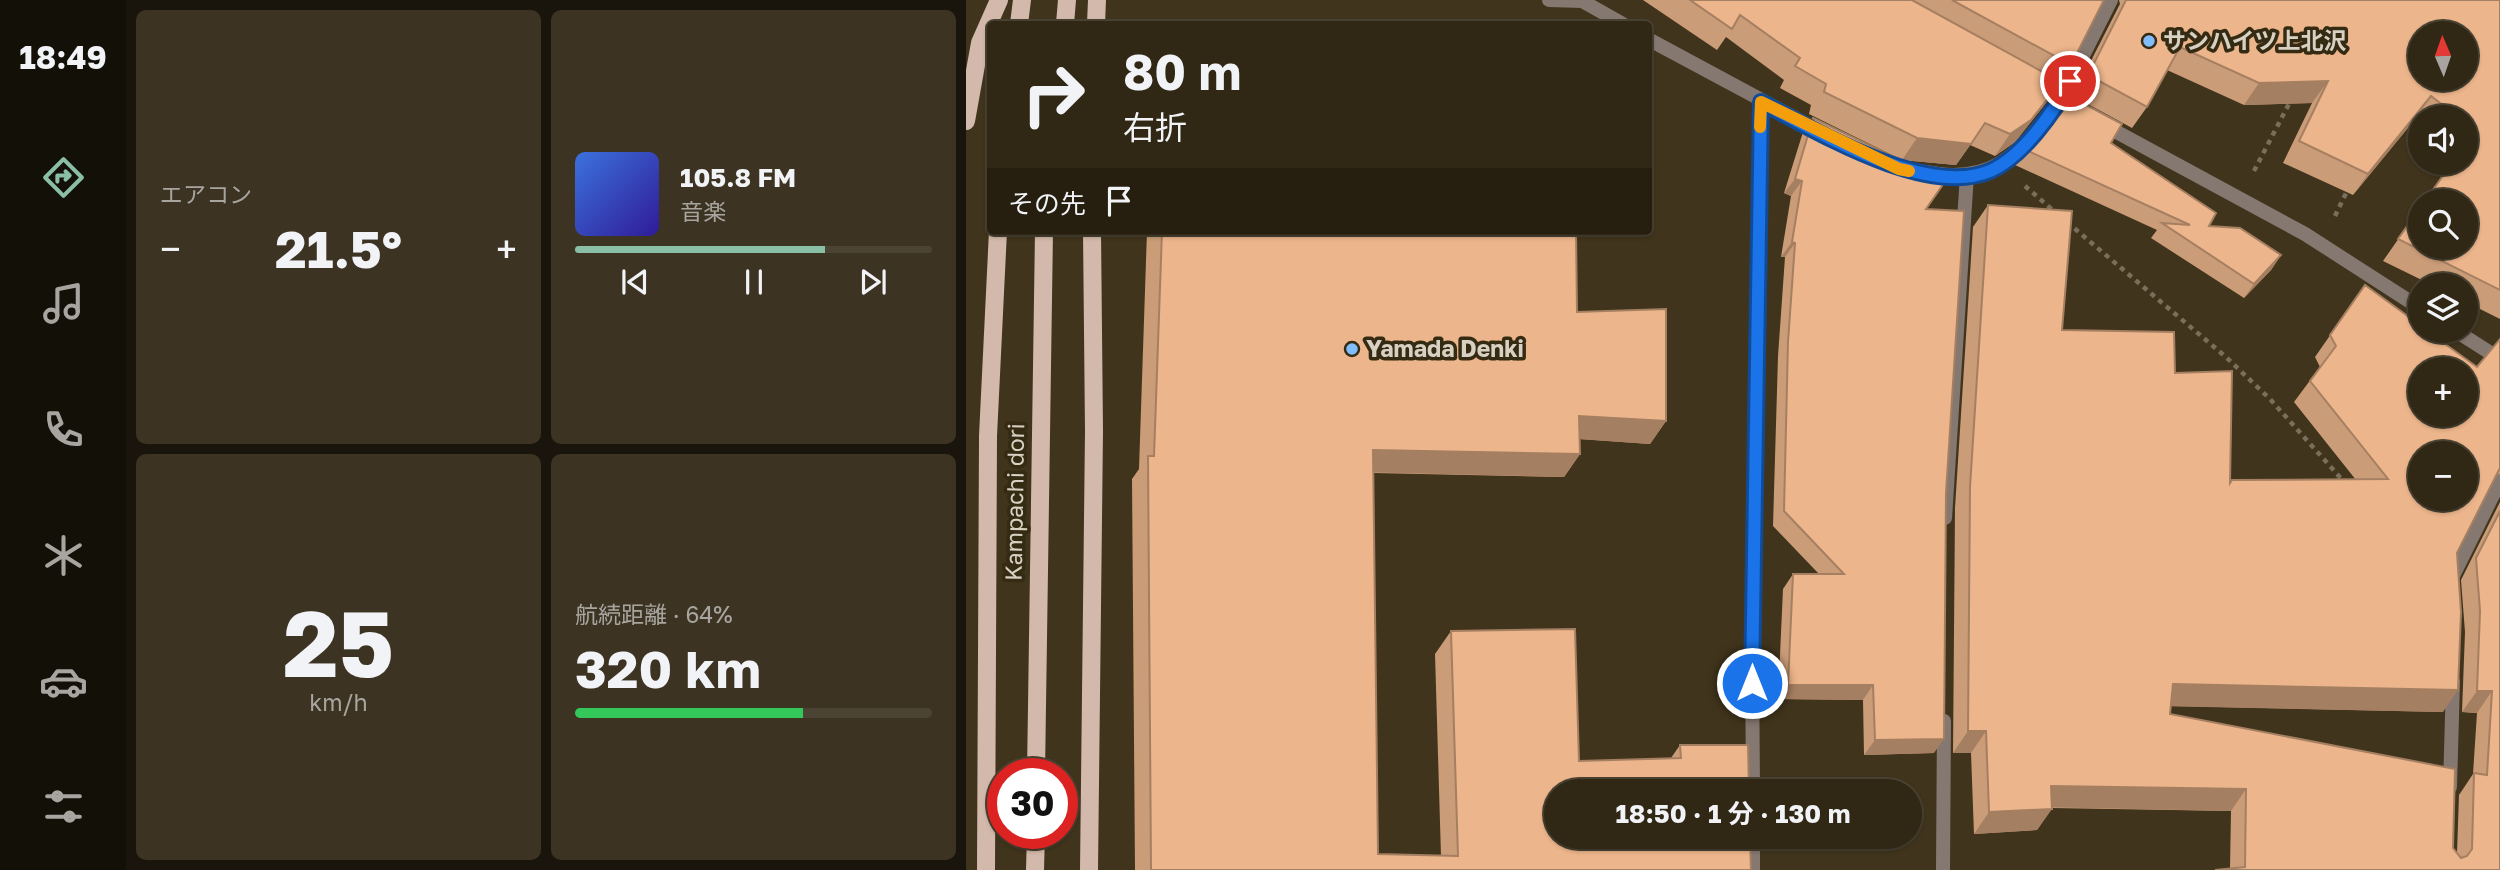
<!DOCTYPE html>
<html lang="ja">
<meta charset="utf-8">
<style>
body{margin:0;font-family:"Golos Text","Noto Sans JP",sans-serif;background:#3c3322;color:#f1f3f6;height:100vh;display:flex;flex-direction:column;font-size:26px;white-space:nowrap}
*{box-sizing:border-box;margin:0}
p{font-size:23px;color:#a8a5a0}
.icon{flex:none;width:38px;height:38px;fill:none;stroke:currentColor;stroke-width:2;stroke-linecap:round;stroke-linejoin:round}
.map{position:relative;flex:1;overflow:hidden}
.drawer{display:flex;flex-direction:column;gap:10px;padding:10px;background:#1a150c;width:840px}
.drawer>*{flex:none}
.top-card{position:absolute;left:21px;top:21px;width:665px;height:214px;border-radius:7px;box-shadow:0 2px 5px #0004,0 0 0 2px #4b4434;background:#302715;color:#f1f3f6;overflow:hidden}
.needle{width:46px;rotate:358deg}
.tools{position:absolute;left:1442px;top:21px;display:grid;gap:14px}
.tools a{display:grid;place-items:center;width:70px;height:70px;border-radius:50%;background:#302715;box-shadow:0 2px 5px #0004,0 0 0 2px #4b4434;font-size:35px}
.speed{position:absolute;left:21px;top:758px;display:flex;gap:14px;font-size:35px;font-weight:700;text-align:center}
.speed>*{display:grid;place-content:center;width:91px;height:91px;border-radius:50%;background:#302715;box-shadow:0 2px 5px #0004,0 0 0 2px #4b4434;line-height:1}
.speed .limit{border:10px solid #d22;background:#fff;color:#111}
.pin{position:absolute;display:grid;place-items:center;width:60px;height:60px;color:#fff;margin:-30px;border:4px solid #fff;border-radius:50%;box-shadow:0 2px 7px #0007}
.me{position:absolute;width:77px;margin:-38px;rotate:0deg;stroke-linejoin:round;filter:drop-shadow(0 0 5px #0008)}
.turn{display:flex;align-items:center;gap:24px;height:147px;padding:0 21px;font-size:32px}
.turn .icon{width:91px;height:91px;stroke-width:2.5}
.turn b{display:block;font-size:49px;line-height:60px}
.then{display:flex;align-items:center;height:66px;padding:0 21px;background:#0003;gap:14px;font-size:26px}
.big{font-size:52px;font-weight:700;line-height:1.1}
.drawer .card{flex:1;display:flex;flex-direction:column;justify-content:center;gap:10px;min-width:0;padding:0 24px;border-radius:10px;background:#3c3322}
.drawer .dial{align-items:center;gap:0}
.dial b{font-size:91px;line-height:1}
.song{display:flex;align-items:center;gap:21px}
.cover{width:84px;height:84px;border-radius:10px;background:linear-gradient(135deg,hsl(220 70% 55%),hsl(250 70% 35%))}
.played{height:7px;border-radius:4px;background:linear-gradient(90deg,#8abfa5 70%,#4b4434 70%)}
.keys{display:flex;justify-content:space-around;direction:ltr}
.heat{display:flex;justify-content:space-between;align-items:center;font-size:38px;direction:ltr}
.charge{height:10px;border-radius:5px;background:linear-gradient(90deg,#34c759 64%,#4b4434 0)}
.drawer .tiles{flex:1;display:grid;gap:10px;grid-template-columns:repeat(2,1fr)}
.trip{position:absolute;left:578px;top:779px;width:378px;height:70px;border-radius:35px;background:#302715;box-shadow:0 2px 5px #0004,0 0 0 2px #4b4434;font-weight:700;line-height:70px;text-align:center}
main{display:flex;flex:1;min-height:0}
.tab-bar{display:flex;flex-direction:column;width:126px;justify-content:space-around;align-items:center;background:#131008;color:#a8a5a0}
.tab-bar .icon{width:49px;height:49px}
.tab-bar .active{color:#8abfa5}
.tab-bar b{font-size:32px;color:#f1f3f6}
.map>svg:first-child{display:block}
.lines{fill:none;stroke-linecap:round;stroke-linejoin:round}
.path{stroke:#796f5a;stroke-width:4.5;stroke-dasharray:5 5;stroke-linecap:butt}
.service{stroke:#857871;stroke-width:14}
.minor{stroke:#857871;stroke-width:14}
.primary{stroke:#d3b9ab;stroke-width:18}
.wall{fill:#cb9c78}
.shaded-wall{fill:#a57f61}
.building{fill:#ecb58b;stroke:#a57f61;stroke-width:2;fill-rule:evenodd}
.route-casing{stroke:#114b97;stroke-width:18}
.route{stroke:#1a73e8;stroke-width:12}
.slow{stroke:#f59e0b;stroke-width:12}
.poi-dot{fill:#80bdfa;stroke:#352a12;stroke-width:2.5}
.labels{text-anchor:middle;stroke-width:7;stroke-linejoin:round;paint-order:stroke}
.poi-label{font-size:23px;font-weight:bold;fill:#d8d1c3;stroke:#352a12;text-anchor:start}
.street-label{font-size:23px;fill:#d8d1c3;stroke:#352a12}
</style>
<main>
<nav class="tab-bar">
<b>18:49</b>
<svg class="icon active" aria-label="directions" viewBox="0 0 24 24"><path d="M12 3l9 9-9 9-9-9zM9 14v-3h6M13 9l2 2-2 2"/></svg>
<svg class="icon" aria-label="music" viewBox="0 0 24 24"><path d="M9 18V5l10-2v13"/><circle cx="6" cy="18" r="3"/><circle cx="16" cy="16" r="3"/></svg>
<svg class="icon" aria-label="phone" viewBox="0 0 24 24"><path d="M5 4h4l2 5-3 2q2 4 5 5l2-3 5 2v4C11 20 4 13 5 4z"/></svg>
<svg class="icon" aria-label="climate" viewBox="0 0 24 24"><path d="M12 3v18M4 7l16 10M4 17L20 7"/></svg>
<svg class="icon" aria-label="car" viewBox="0 0 24 24"><path d="M5 17H2v-5l4-1 3-4h7l3 4 3 1v5h-3M9 17h6M6 11h13"/><circle cx="7" cy="17" r="2"/><circle cx="17" cy="17" r="2"/></svg>
<svg class="icon" aria-label="filters" viewBox="0 0 24 24"><path d="M4 7h16M4 17h16"/><circle cx="9" cy="7" r="2"/><circle cx="15" cy="17" r="2"/></svg>
</nav>
<section class="drawer">
<div class="tiles">
<div class="card"><p>エアコン</p>
<div class="heat"><a>−</a><b class="big">21.5°</b><a>+</a></div>
</div>
<div class="card">
<div class="song"><i class="cover"></i><div><b>105.8 FM</b><p>音楽</p></div></div>
<div class="played"></div>
<div class="keys"><svg class="icon" aria-label="previous" viewBox="0 0 24 24"><path d="M18 5L8 12l10 7zM5 5v14"/></svg><svg class="icon" aria-label="pause" viewBox="0 0 24 24"><path d="M8 5v14M16 5v14"/></svg><svg class="icon" aria-label="next" viewBox="0 0 24 24"><path d="M6 5l10 7-10 7zM19 5v14"/></svg></div>
</div>
<div class="card dial"><b>25</b><p>km/h</p></div>
<div class="card"><p>航続距離 · 64%</p><b class="big">320 km</b><div class="charge"></div></div>
</div>
</section>
<div class="map">
<svg width="1534" height="870" viewBox="0 0 1534 870">
<rect width="100%" height="100%" fill="#40341c"/>
<g class="lines">
<path class="path" d="M1288 171 1326 98
M1059 186 1089 212
M1369 216 1382 189
M1101 222 1261 358 1304 399 1380 484"/>
<path class="service" d="M583 0 616 1 657 24
M682 39 857 133
M963 173C1035 184 1053 149 1094 101
M979 518 1001 174
M786 656 795 101
M977 870 978 721"/>
<path class="minor" d="M1069 87 1119 114
M1094 101 1145 0
M1136 124 1339 234 1454 308
M1490 331 1534 359
M1485 580 1534 481
M786 656 787 791
M1484 787 1487 681
M787 836V870"/>
<path class="primary" d="M53 24 56 0
M99 24 101 0
M130 24 131 0
M0 121 14 43 33 0
M70 774 78 231
M20 870 22 436 32 231
M69 870 70 833
M123 870 128 431 126 231"/>
</g>
<path class="wall" d="M677 0H1138L1105 65 1080 103 1049 142 1029 156 1004 145 990 165 936 160 843 114 845 105 814 88 818 80 760 37 751 50Z
M1153 0H1534V319L1500 302V285H1466L1417 261 1454 208 1500 163V117H1454V122L1450 118 1387 195 1317 163 1346 103 1278 105 1201 70 1181 107 1166 128 1107 96 1154 4Z
M847 118 960 209 980 493 968 753 898 755 897 700 812 699 817 589 827 574H853L807 526 812 356 819 257H815L825 196 818 193 837 132Z
M1074 140 1145 143 1243 226 1315 255 1305 270 1278 298 1185 238 1191 230 1049 165 1060 150Z
M1022 205 1096 330 1209 373 1264 483 1390 480 1328 402 1354 367 1349 357 1399 285 1511 367 1534 339V474L1531 475 1491 553 1477 712 1205 706 1204 714 1487 848 1491 853 1493 795 1507 774 1511 713 1496 712 1499 632 1495 580 1534 502V870L1264 868 1265 811 1086 808 1071 830 1008 834 1005 753H987L989 508 1007 227Z
M181 231H610L611 312 700 421 684 444 614 439V454L598 477 407 473 412 854 475 856 469 654 485 631 613 761 705 758 714 745 785 870H169L166 479 173 469Z"/>
<path class="shaded-wall" d="M1362 81 1346 103 1278 105 1293 83Z
M1095 82 1080 103 1049 142 1029 156 1044 134Z
M1465 96 1450 118 1387 195 1402 174Z
M951 138 1005 144 990 165 936 160Z
M829 179 836 181 825 196 818 193Z
M826 242 829 243 819 257H815Z
M1315 255 1305 270 1278 298 1288 284Z
M613 416 700 421 684 444 597 438Z
M407 450 614 454 598 477 391 472Z
M1207 684 1492 690 1477 712 1192 706Z
M822 685H907L897 700 812 699Z
M1511 691H1526L1511 713 1496 712Z
M1002 731H1020L1005 753H987Z
M978 739 968 753 898 755 909 740Z
M1085 786 1280 789 1265 811 1070 807Z
M1086 809 1071 830 1008 834 1023 812Z"/>
<path class="building" d="M724 0H946L1095 82 1065 120 1044 134 1019 123 1005 144 951 138 858 92 860 84 829 66 834 58 774 15 766 29Z
M986 0H1138L1105 65Z
M1160 0H1534V290L1432 239 1454 208V247H1500V201H1459L1486 163H1500V144L1509 130 1500 123V117H1492L1465 96 1402 174 1333 141 1362 81 1293 83 1214 47 1181 107 1122 75ZM1454 33H1500V79H1454Z
M1107 98 1156 124 1145 143 1250 213 1243 226 1274 228 1315 255 1288 284 1196 223 1224 225 1060 150 1074 140Z
M847 118 940 163 987 170 960 209 998 211 980 493 978 739 909 740 907 685H822L827 574H878L818 511 822 342 829 243 826 242 836 181 829 179Z
M1022 205 1106 211 1096 330 1208 332 1209 373 1266 371 1264 483 1266 480 1422 479 1344 381 1370 346 1364 335 1399 285 1454 325V331H1461L1511 367 1534 339V468L1491 553 1495 612 1492 690 1207 684 1204 714 1489 769 1487 848 1495 858 1501 856 1506 849 1508 773 1521 775 1526 691H1511L1514 611 1510 558 1534 511V870H1249L1279 867 1280 789 1085 786 1086 809 1023 812 1020 731H1002L1004 487ZM1454 369H1500V415H1454ZM1454 453H1500V499H1454Z
M196 231H610L611 312 700 309V421L613 416 614 454 407 450 412 854 492 856 485 631 609 629 613 761 715 758 714 745H782L783 791H590V836H784L785 870H185L182 456H188Z"/>
<g class="lines">
<defs>
<path id="route" d="M786 683 795 102C851 131 960 198 1024 171 1056 157 1089 111 1104 81"/>
</defs>
<use href="#route" class="route-casing"/>
<use href="#route" class="route"/>
<path class="slow" d="M794 127 795 102 933 169 943 171"/>
</g>
<g class="poi-dot">
<circle cx="1183" cy="41" r="7"/>
<circle cx="386" cy="349" r="7"/>
</g>
<g class="labels">
<g class="poi-label">
<text x="1197" y="49">サンハイツ上北沢</text>
<text x="400" y="357">Yamada Denki</text>
</g>
<g class="street-label">
<text transform="translate(49 502) rotate(-89)" y="8">Kampachi dori</text>
</g>
</g>
</svg>
<div class="tools">
<a><svg class="needle" viewBox="-14 -14 28 28"><path d="M0-13l5 13h-10z" fill="#e53935"/><path d="M0 13l5-13h-10z" fill="#a8a5a0"/></svg></a>
<a><svg class="icon" aria-label="sound" viewBox="0 0 24 24"><path d="M4 9h4l5-4v14l-5-4H4zM17 9q2 3 0 6"/></svg></a>
<a><svg class="icon" aria-label="search" viewBox="0 0 24 24"><circle cx="10" cy="10" r="6"/><path d="M15 15l6 6"/></svg></a>
<a><svg class="icon" aria-label="layers" viewBox="0 0 24 24"><path d="M12 4l9 5-9 5-9-5zM3 14l9 5 9-5"/></svg></a>
<a>+</a>
<a>−</a>
</div>
<div class="speed"><div class="limit">30</div></div>
<div class="pin" style="left:1104px;top:81px;background:#d93025"><svg class="icon" aria-label="arrive" viewBox="0 0 24 24"><path d="M6 21V4h12l-3 4 3 4H6"/></svg></div>
<svg class="me" style="left:786px;top:683px" viewBox="-20 -20 40 40"><circle r="17" fill="#1a73e8" stroke="#fff" stroke-width="3"/><path d="M0-11L8 9 0 5-8 9z" fill="#fff"/></svg>
<div class="trip">18:50 · 1 分 · 130 m</div>
<div class="top-card">
<div class="turn"><svg class="icon" aria-label="right" viewBox="0 0 24 24"><path d="M7 20v-9h11M14 6l5 5-5 5"/></svg><div><b>80 m</b>右折</div></div>
<div class="then">その先<svg class="icon" aria-label="arrive" viewBox="0 0 24 24"><path d="M6 21V4h12l-3 4 3 4H6"/></svg></div>
</div>
</div>
</main>
